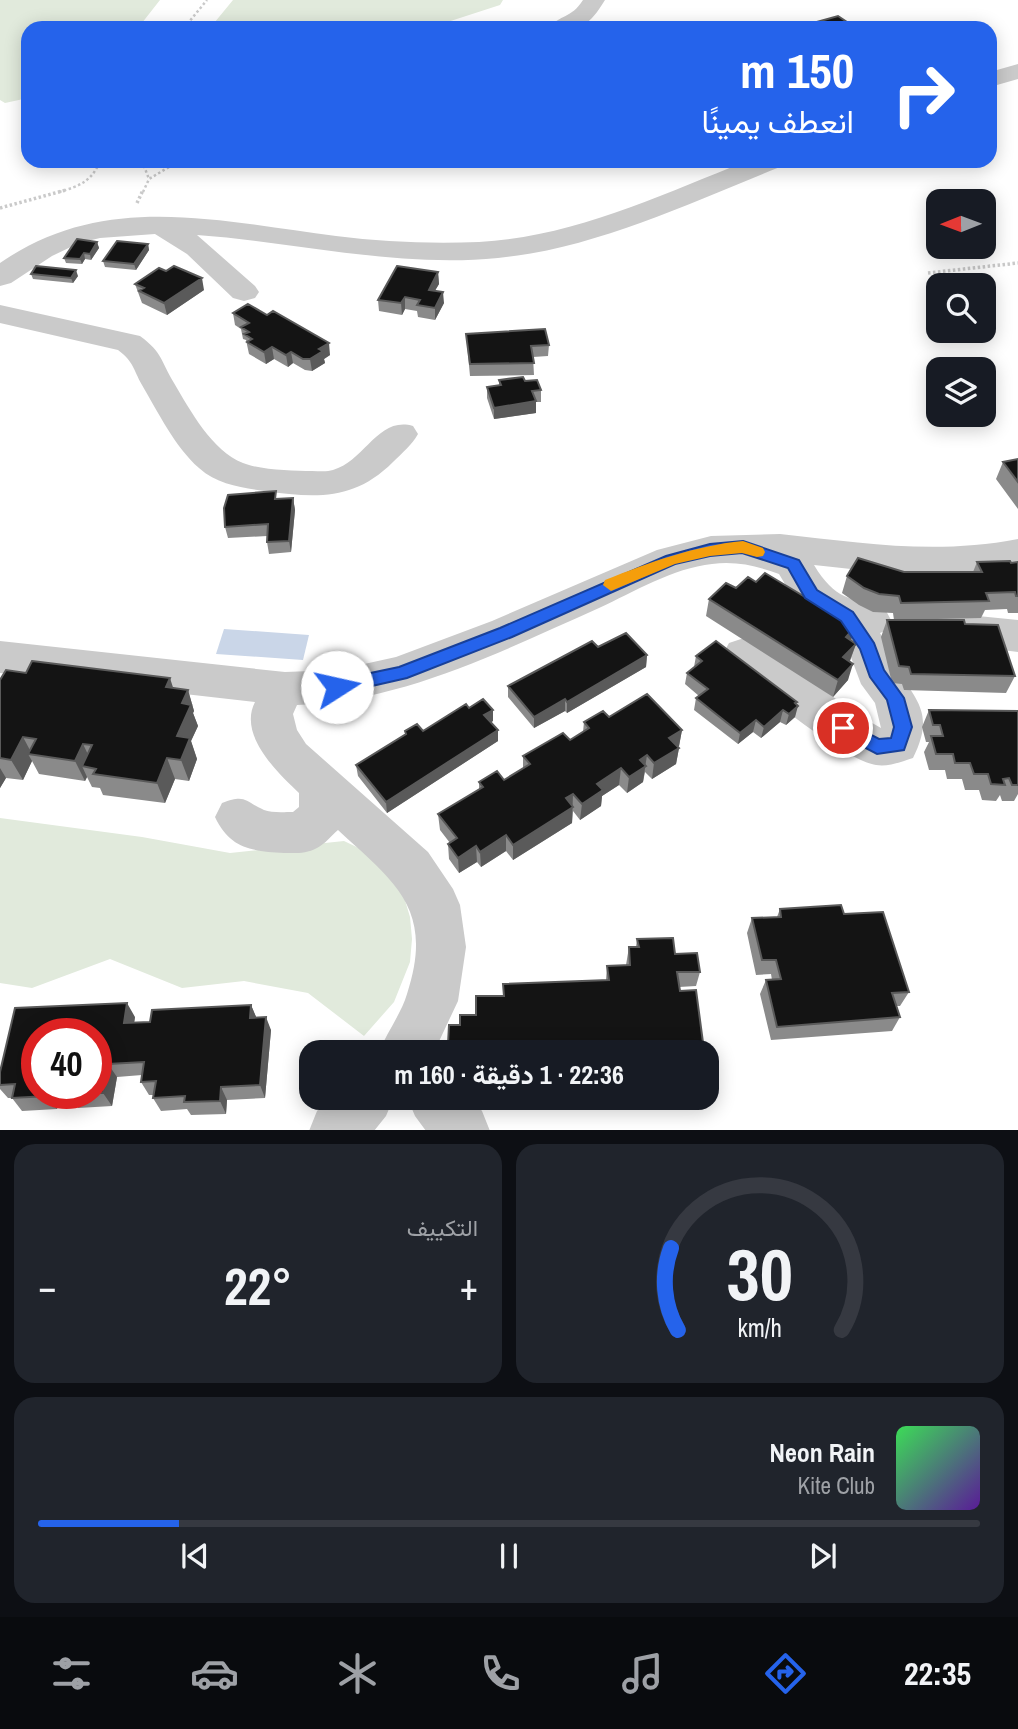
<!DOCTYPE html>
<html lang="ar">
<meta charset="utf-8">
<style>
body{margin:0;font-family:"Archivo Narrow",Vazirmatn,sans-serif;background:#20242c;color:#f1f3f6;direction:rtl;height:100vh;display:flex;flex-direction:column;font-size:26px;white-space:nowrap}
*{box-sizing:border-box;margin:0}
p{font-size:23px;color:#9ea1a6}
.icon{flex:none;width:38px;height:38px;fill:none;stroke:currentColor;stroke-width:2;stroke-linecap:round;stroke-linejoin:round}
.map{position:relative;height:1130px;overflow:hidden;direction:ltr}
.drawer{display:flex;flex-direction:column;gap:14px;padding:14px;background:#0d0f14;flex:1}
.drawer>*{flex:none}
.banner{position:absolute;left:21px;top:21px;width:976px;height:147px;border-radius:21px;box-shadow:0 4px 18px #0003;direction:rtl;background:#2563eb;color:#fff;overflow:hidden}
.needle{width:46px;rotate:269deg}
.buttons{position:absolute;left:926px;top:189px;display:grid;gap:14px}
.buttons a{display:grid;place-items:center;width:70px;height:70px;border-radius:14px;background:#171b24;box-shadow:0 4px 18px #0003;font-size:35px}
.speed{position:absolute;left:21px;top:1018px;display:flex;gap:14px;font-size:35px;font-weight:700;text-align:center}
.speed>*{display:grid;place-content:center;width:91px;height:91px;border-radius:50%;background:#171b24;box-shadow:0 4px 18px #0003;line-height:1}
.speed .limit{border:10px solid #d22;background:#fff;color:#111}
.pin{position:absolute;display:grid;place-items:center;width:60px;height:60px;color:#fff;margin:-30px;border:4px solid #fff;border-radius:50%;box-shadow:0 2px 7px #0007}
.me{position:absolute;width:77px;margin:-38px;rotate:80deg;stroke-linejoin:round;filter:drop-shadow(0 0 5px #0008)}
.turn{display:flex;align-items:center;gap:24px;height:147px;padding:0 28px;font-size:32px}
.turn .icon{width:91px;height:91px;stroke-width:2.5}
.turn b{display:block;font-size:49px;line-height:60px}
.big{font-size:52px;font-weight:700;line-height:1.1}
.drawer .tile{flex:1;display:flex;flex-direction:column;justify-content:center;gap:10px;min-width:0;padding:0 24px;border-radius:21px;background:#20242c}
.drawer .dial{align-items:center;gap:0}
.dial svg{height:182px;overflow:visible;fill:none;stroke:#363941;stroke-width:7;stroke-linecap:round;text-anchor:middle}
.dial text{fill:#f1f3f6;stroke:none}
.song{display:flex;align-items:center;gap:21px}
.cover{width:84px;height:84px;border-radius:10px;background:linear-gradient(135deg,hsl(130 70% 55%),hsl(270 70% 35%))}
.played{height:7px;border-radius:4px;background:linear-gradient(90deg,#2563eb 15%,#363941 15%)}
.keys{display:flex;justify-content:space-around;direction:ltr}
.heat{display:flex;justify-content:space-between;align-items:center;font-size:38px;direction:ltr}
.drawer .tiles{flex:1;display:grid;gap:14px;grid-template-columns:1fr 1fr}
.tile:last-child{grid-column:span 2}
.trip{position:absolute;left:299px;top:1040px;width:420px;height:70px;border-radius:21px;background:#171b24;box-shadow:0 4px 18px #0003;font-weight:700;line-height:70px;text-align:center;direction:rtl}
.dock{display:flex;height:112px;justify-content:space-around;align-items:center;background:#090b0e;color:#9ea1a6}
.dock .icon{width:49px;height:49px}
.dock .current{color:#2563eb}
.dock b{font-size:32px;color:#f1f3f6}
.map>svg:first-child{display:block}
.green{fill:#e1eadc}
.water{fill:#cad6e8}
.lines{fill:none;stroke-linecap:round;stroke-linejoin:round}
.path-far1{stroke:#cacaca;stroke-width:2.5;stroke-dasharray:2.5 2.5;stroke-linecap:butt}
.path{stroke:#cacaca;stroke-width:3.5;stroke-dasharray:2.5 2.5;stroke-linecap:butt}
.minor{fill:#cacaca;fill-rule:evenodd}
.wall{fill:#8a8a8a}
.shaded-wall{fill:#5a5a5a}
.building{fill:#141414;stroke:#5a5a5a;stroke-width:2}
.route{fill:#2563eb;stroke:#184099;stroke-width:2}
.slow{fill:#f59e0b}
</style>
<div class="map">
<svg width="1018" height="1131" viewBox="0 0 1018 1131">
<rect width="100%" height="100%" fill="#fff"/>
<path class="green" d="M0 0H160L138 28H28V98L5 103 0 100Z
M233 0H503L500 5 429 28H210Z
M0 818 142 837 230 853 344 841 363 850 380 863 404 897 410 917 412 939 410 962 394 1002 364 1036 308 993 244 981 182 988 110 959 32 988 0 983Z"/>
<path class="water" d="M224 629 309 635 303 660 216 654Z"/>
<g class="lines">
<path class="path-far1" d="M184 28 207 0
M142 161 149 179
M59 192C80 186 92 181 100 161
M143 192 149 179 179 161"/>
<path class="path" d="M137 203 143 190
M0 208 66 190
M928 273 1018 263"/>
<path class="minor" d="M583 0H605C587 29 582 28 549 28 560 14 571 19 583 0Z
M1018 64V79L990 87V72Z
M747 161H784L780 167C689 203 597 248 498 258 396 268 298 242 197 235L255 286 259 292 255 298 244 301 233 298 187 254 155 234 100 238 79 243 52 256 11 283 0 286V263L6 259C109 191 222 222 336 236 383 242 431 244 479 242 573 237 661 195 747 161Z
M0 305 140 336C163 353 160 360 174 383 190 410 212 451 243 463 260 470 293 471 312 471 319 471 327 472 333 470 365 461 378 416 413 426L418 434C412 445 402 453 393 462 354 501 316 498 264 491 240 487 218 485 199 468 175 447 158 412 142 385 133 369 134 362 118 350L0 323Z
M780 534C863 543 935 555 1018 539V567C945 582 887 573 814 565 835 600 850 598 885 609L891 620 885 631 880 633C887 644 889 657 896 668 919 703 934 715 913 758 901 762 888 767 876 765 840 759 761 690 729 665L723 654 729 643 744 638 759 643 858 715 881 728 875 703 861 684 849 652 833 628 797 604 779 574C756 566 737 561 712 564 673 568 634 592 599 608 502 651 404 701 297 705L293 714 297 730 306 744 428 852 453 889 460 905 466 947 458 1001 434 1052H379C387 1032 401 1014 407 994 435 908 394 882 338 830 331 836 325 844 317 848 306 854 296 853 284 853 252 851 230 849 215 817L222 803C246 794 244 801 264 810 271 813 284 812 293 812L299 807V793C277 772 238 735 255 702L0 673V641L285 672 337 670 396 657 492 621 657 550 711 536Z
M948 613 1018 620V652L948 643 934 639 928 628 934 617Z
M330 1097H394L386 1116 374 1131H309L317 1111Z
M407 1097H470L482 1111 490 1131H426L415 1116Z"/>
</g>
<path class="wall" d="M872 161H905L895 165 890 162 881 166Z
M97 242 99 248 91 260 85 259 82 264 66 263 64 258Z
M148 244 149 250 136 270 105 267 103 261Z
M438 272 439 284 435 290 444 303 435 320 418 317 417 311 405 309 402 315 379 311 378 300Z
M31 274 78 276 73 283 33 279Z
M135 284 204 290 167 315 142 303Z
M233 313 330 355 324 359 325 363 312 371 305 370 293 363 288 367 274 359 266 364 249 354 246 340 243 339 241 329 235 325Z
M466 334 549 345 548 356 533 357 534 375 470 376Z
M499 380 525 381 541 390V402H536V413L494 419 487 398V387L499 385Z
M1018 459V509L996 479 1003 462Z
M293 498 295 510 291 552 269 554 267 542V536L228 538 225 527 277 499Z
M977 562 1011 563 1018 562V613H1008L1007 609 985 610 981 618 894 620 893 613 873 612 859 605 842 593 847 576 973 572Z
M736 588 856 644 850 661 848 680 833 697 706 616 709 599Z
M887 620 1015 676 1006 693 904 690 902 684 892 683 881 637Z
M598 647 647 655 646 667 567 713 565 711 534 728 508 697V686Z
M696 656 797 702 795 717 786 725 780 722 761 738 753 732 738 744 694 710 696 698 699 696 685 684 687 673 694 667Z
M26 673 188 690 194 711 193 713 198 726 191 741 197 759 189 781 175 779 165 803 103 795 100 788 92 787 87 777 85 781 39 774 32 761 23 780 6 778 0 788V680Z
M929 710 1018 711V794L1014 801H1002L1000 795 996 801 982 800 979 790H965L962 779H947L945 770H929L924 752 929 742H926L922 727Z
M609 717 682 730 679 746 678 747 679 748 676 764 652 779 645 772 643 782 627 793 619 785 602 796 601 806 580 820 573 811 572 823 513 860 506 851 481 867 477 862 459 873 449 859 448 844 450 843 440 830 438 814 479 789V782L504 780 523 768V756L570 740 583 732 584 722Z
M493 721 491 722 498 741 387 813 358 776 356 765 405 735V731H423Z
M780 909 844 914 909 992 900 1006H896L900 1017 892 1031 771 1040 760 994 766 980H772L771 974 756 975 747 933 752 918 777 917Z
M637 939 675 954 700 972 696 986 679 987 680 991 704 1050V1052H449L448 1044 460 1025 504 996 606 980 607 966 626 965 629 947H636Z
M251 1005 256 1017 271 1030 265 1098 227 1100 226 1114 191 1115 187 1109 161 1111 153 1098 154 1095H149L141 1082 142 1075 117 1077 112 1106 78 1108 69 1095 96 1034 37 1094H64H60L57 1109 22 1111 12 1098H8L0 1089V1072L135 1017 134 1023 150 1022Z
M471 1097H530L471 1100Z"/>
<path class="shaded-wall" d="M882 161H890V162L881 166Z
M896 161H905L895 165Z
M97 242 99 248 91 260 90 254Z
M148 244 149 250 136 270 134 264Z
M84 253 85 259 82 264 80 259Z
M76 270 78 276 73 283 71 278Z
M438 272 439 284 429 301V290Z
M202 278 204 290 167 315 164 303Z
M443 292 444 303 435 320V308Z
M405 297V309L402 315 401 303Z
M329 343 330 355 324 359 325 363 312 371 310 359 319 349Z
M272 347 274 359 266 364 264 352Z
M291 352 293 363 288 367 286 355Z
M536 401V413L494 419V408Z
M293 498 295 510 291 552 289 541Z
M855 627 850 644 846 637Z
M856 644 850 660 838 674 843 657Z
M647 655 646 667 567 713V702Z
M853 664 848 680 833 697 838 680Z
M170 678 177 700 166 687Z
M188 690 194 711 193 713 198 726 191 741 197 759 189 781 181 760 177 736 182 703Z
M565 699V711L534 728V717Z
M797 702 795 708 798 706 795 717 786 725 789 714Z
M493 710V721L484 727V715Z
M783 710 780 722 761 738 764 727Z
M756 720 753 732 738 744 740 733Z
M498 730V741L387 813 386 802Z
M682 730 679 746 666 754 669 738Z
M23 737 32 754H28L32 761 23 780 11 760Z
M83 744 93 765 82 766 87 777 85 781 75 761Z
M679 748 676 764 652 779 654 763Z
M647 755 643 782 627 793 629 777 640 760Z
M167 758 175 779 165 803 157 783Z
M0 768 6 778 0 788Z
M621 768 619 785 602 796 601 806 580 820 582 804 597 784Z
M573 794 572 823 513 860V845L566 798Z
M506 835V851L481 867 480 852Z
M476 846 477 862 459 873 458 858Z
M127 1003 135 1017 132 1037 124 1023Z
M251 1005 257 1019 250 1018Z
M266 1017 271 1030 265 1098 260 1085Z
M108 1064 117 1077 112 1106 103 1093Z
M221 1087 227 1100 226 1114 220 1101Z
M48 1094H60L57 1109 47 1096Z"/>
<path class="building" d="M838 16 856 28H810L806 25Z
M77 239 97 242 90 254 84 253 80 259 64 258Z
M117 241 148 244 134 264 103 261Z
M36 266 76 270 71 278 31 274Z
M174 266 202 278 164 303 139 291 144 288 135 284 159 268 166 271Z
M397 266 438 272 429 290 443 292 435 308 417 305 420 300 405 297 401 303 378 300Z
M248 304 267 315 273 311 329 343 319 349 323 351 310 359H303L291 352 286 355 272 347 264 352 247 342 252 339 244 334 249 332 241 327 249 323 233 313Z
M545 329 549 345 531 346 534 363 470 364 466 334Z
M523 377 525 381 537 380 541 390 532 391 536 401 494 408 487 387 501 385 499 380Z
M1018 459V482L1003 462Z
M276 491 275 499 293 498 289 541 267 542 268 524 225 527 224 508 228 495Z
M858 558 904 572H982L977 562 1010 561 1011 563 1018 562V596H1016L1015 592 986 593 989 601 901 603 899 596 879 594 864 588 847 576Z
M765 573 855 627 846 637 856 644 843 657 853 664 838 680 709 599 726 583 736 588 748 577 756 582Z
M887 620H964L965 624 998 625 1015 676 911 674 909 667 899 666Z
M626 633 647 655 567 702 565 699 534 717 508 686 592 641 598 647Z
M716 641 797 702 795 703 798 706 789 714 783 710 764 727 756 720 740 733 696 698 708 689 687 673 702 661 696 656Z
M32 661 170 678 166 687 188 690 182 703 191 705 177 736 190 738 181 760 167 758 157 783 93 774 96 769 82 766 92 745 83 744 75 761 28 754 36 739 23 737 11 760 0 758V680L6 670 26 673Z
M647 694 682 730 669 738 679 748 654 763 647 755 640 760 646 766 629 777 621 768 597 784 603 790 582 804 573 794 566 798 573 807 513 845 506 835 480 852 476 846 458 858 448 844 457 838 438 814 483 787 479 782 497 771 504 780 530 764 523 756 563 733 570 740 589 728 584 722 603 711 609 717Z
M483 699 493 710 484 715 498 730 386 802 356 765 406 734 405 731 417 724 423 731 466 704 469 708Z
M929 710 1018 711V785H1012L1009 778 1003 779 1005 785 991 784 988 774H974L970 763H955L953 754H936L931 736H943L940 725H933Z
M841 905 844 914 883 912 909 992 892 993 900 1017 777 1027 766 980 781 979 776 960H762L752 918 781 917 780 909Z
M673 938 675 954 697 953 700 972H677L680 991 696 990 704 1050 656 1052H470V1043L448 1044 449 1025H460V1015H476V996H504L503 984 609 980 607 966 630 965 629 947H639L637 939Z
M127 1003 124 1023 150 1022 152 1010 251 1005 250 1018 266 1017 260 1085 221 1087 220 1101 184 1102 185 1096 153 1098 156 1081 141 1082 144 1062 108 1064 103 1093H96V1034H37V1094H48L47 1096 12 1098 15 1084 0 1085V1072L15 1008Z"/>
<path class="route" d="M743 541 799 560 817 590 853 612 874 643 884 670 904 698 912 727 904 750 877 754 837 733 834 728 837 723 843 720 879 739 891 738 894 727 887 700 870 677 860 649 841 621 805 598 788 568 742 553 710 556 675 564 512 637 407 678 337 694 331 692 329 687 331 682 337 680 399 667 500 628 666 556 710 544Z"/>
<path class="slow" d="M743 541 763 548 765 552 763 556 757 557 742 553 710 556 675 564 611 591 603 585 605 580C651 562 693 546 743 541Z"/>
</svg>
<div class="buttons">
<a><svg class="needle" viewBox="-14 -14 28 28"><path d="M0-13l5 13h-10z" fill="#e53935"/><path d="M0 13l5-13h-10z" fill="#9ea1a6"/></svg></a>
<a><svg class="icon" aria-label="search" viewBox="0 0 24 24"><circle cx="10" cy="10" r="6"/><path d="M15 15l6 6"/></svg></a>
<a><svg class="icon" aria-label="layers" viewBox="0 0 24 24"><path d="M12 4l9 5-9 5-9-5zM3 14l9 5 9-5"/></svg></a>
</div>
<div class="speed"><div class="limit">40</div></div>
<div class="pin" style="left:843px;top:728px;background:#d93025"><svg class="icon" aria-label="arrive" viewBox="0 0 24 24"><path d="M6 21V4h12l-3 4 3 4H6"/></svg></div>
<svg class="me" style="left:337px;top:687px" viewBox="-20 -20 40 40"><circle r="19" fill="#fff"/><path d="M0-13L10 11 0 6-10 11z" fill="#2563eb"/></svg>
<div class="trip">22:36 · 1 دقيقة · 160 m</div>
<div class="banner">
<div class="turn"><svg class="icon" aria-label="right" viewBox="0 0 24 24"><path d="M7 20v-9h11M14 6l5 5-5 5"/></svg><div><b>150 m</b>انعطف يمينًا</div></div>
</div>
</div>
<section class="drawer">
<div class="tiles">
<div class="tile dial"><svg viewBox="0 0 100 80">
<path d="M14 69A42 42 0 1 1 86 69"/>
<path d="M14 69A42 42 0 0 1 11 33" stroke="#2563eb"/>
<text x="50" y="56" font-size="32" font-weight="700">30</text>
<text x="50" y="72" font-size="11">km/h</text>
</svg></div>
<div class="tile"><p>التكييف</p>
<div class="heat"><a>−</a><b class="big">22°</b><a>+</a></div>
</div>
<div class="tile">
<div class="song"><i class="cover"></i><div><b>Neon Rain</b><p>Kite Club</p></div></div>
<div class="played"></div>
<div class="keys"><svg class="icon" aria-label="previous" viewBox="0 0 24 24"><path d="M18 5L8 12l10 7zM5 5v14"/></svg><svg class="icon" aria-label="pause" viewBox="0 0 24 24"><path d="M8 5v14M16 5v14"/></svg><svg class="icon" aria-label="next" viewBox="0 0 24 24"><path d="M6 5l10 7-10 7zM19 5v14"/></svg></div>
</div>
</div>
</section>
<nav class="dock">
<b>22:35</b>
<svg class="icon current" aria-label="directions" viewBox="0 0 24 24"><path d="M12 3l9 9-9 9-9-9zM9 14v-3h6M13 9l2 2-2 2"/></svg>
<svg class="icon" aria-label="music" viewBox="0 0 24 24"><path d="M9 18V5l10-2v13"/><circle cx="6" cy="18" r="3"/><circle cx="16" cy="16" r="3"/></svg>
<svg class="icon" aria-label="phone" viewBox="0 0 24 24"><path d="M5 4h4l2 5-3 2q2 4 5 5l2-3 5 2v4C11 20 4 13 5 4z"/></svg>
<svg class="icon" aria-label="climate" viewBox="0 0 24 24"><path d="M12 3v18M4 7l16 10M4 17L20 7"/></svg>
<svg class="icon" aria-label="car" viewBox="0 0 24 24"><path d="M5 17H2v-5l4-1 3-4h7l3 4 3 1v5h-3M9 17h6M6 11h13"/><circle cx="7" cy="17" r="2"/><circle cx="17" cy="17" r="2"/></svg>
<svg class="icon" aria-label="filters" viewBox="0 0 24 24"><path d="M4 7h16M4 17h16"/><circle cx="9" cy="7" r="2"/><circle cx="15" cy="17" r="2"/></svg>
</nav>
